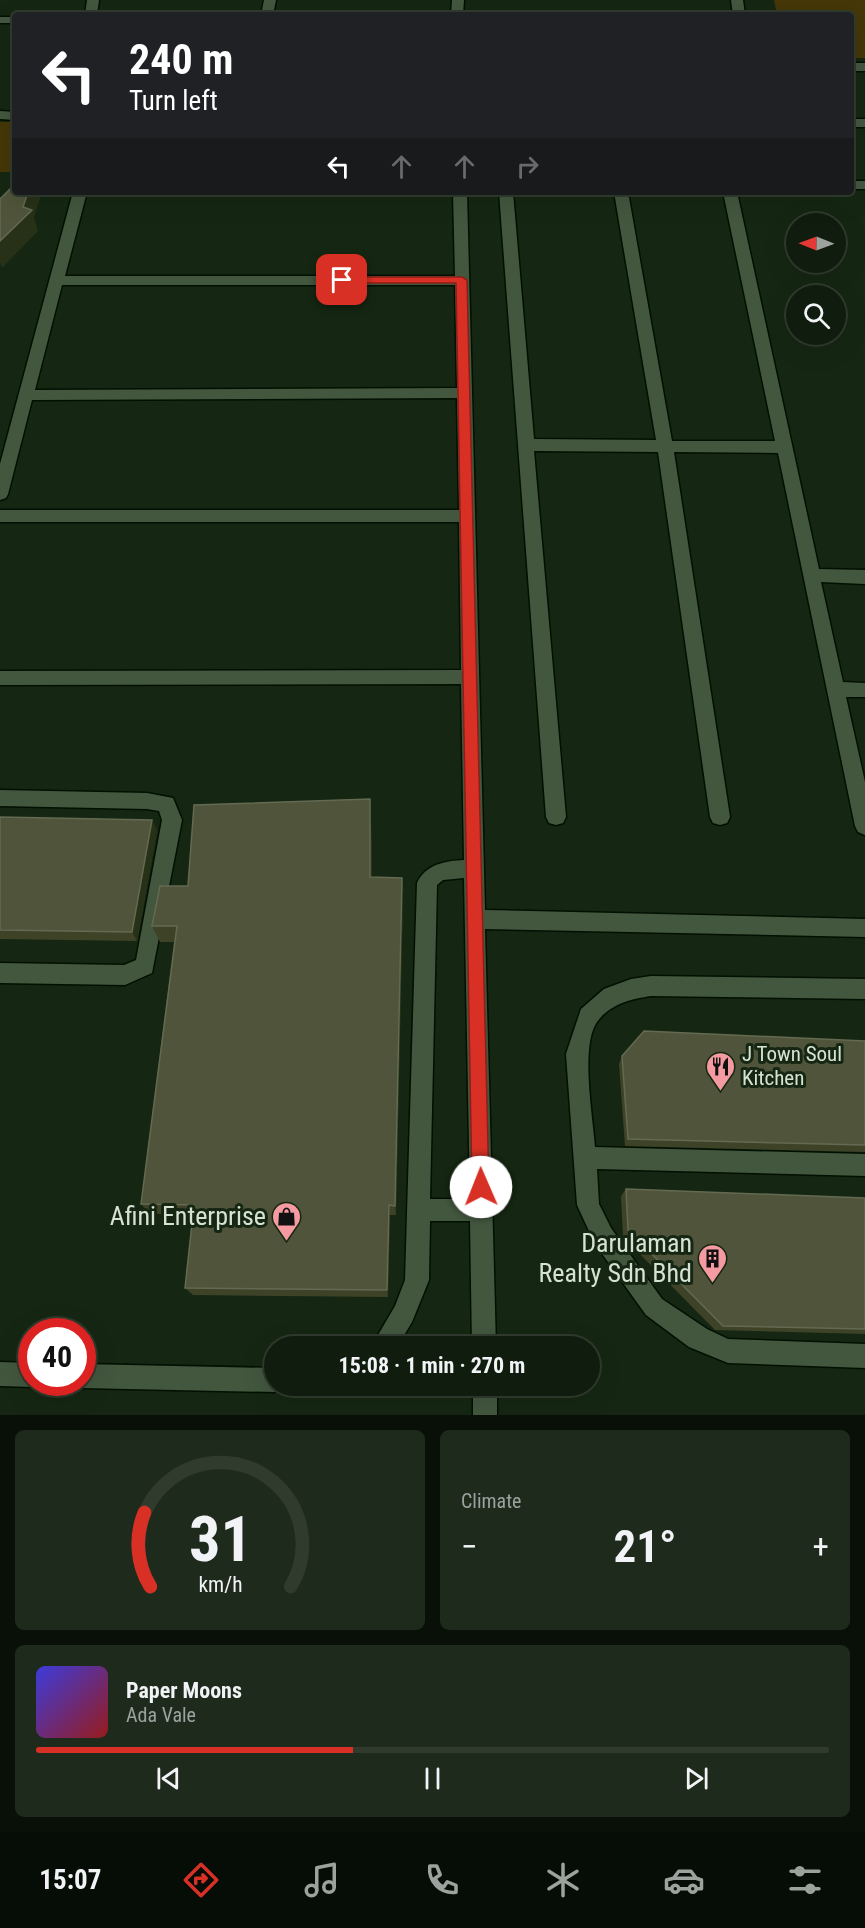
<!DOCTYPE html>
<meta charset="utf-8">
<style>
body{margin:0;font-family:"Roboto Condensed",sans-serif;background:#1e2a1c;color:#f1f3f6;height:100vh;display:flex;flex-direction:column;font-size:22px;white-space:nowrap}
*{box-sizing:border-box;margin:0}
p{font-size:20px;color:#9ca29e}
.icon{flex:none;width:33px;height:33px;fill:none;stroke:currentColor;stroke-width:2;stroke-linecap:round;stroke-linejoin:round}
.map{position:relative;height:1415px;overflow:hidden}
.details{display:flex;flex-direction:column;gap:15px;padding:15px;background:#091008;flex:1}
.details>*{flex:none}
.guide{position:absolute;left:12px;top:12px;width:842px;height:183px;border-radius:6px;box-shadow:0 6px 24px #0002,0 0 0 2px #303b2e;background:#202124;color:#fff;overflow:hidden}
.needle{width:39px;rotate:271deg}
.controls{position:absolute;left:786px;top:213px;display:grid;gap:12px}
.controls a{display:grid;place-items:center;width:60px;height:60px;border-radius:50%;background:#101d0e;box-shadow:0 6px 24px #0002,0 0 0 2px #303b2e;font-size:30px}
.speed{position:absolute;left:18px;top:1318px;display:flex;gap:12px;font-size:30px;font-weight:700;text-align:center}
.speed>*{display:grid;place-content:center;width:78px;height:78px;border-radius:50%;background:#101d0e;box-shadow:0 6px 24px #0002,0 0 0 2px #303b2e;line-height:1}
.speed .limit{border:9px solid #d22;background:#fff;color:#111}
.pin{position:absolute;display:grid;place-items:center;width:51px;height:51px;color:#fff;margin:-26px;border-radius:12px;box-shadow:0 3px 9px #0006}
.me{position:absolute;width:66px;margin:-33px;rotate:359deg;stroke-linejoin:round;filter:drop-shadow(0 0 4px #0008)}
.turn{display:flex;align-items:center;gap:21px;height:126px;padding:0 18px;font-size:27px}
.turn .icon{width:78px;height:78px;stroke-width:2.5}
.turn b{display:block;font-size:42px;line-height:51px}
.lanes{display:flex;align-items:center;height:57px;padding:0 18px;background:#0003;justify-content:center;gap:30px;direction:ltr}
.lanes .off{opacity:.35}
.big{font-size:45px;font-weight:700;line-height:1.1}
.details .widget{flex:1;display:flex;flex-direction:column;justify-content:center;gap:9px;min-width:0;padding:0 21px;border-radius:9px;background:#1e2a1c}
.details .dial{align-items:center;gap:0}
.dial svg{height:156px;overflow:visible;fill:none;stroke:#303b2e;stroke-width:7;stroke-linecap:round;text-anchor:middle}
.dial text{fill:#f1f3f6;stroke:none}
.song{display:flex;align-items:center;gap:18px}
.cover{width:72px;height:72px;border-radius:9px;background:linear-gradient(135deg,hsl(240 70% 55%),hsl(0 70% 35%))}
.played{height:6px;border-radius:3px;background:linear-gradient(90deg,#d93025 40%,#303b2e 40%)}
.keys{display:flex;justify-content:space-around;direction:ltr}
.heat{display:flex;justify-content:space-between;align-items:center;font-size:33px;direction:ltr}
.details .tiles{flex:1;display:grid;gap:15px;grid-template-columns:1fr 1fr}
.widget:last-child{grid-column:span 2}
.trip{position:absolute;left:264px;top:1336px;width:336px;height:60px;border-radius:30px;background:#101d0e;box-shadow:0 6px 24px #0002,0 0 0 2px #303b2e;font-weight:700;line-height:60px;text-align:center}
.tabs{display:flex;height:96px;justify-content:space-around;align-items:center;background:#060c06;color:#9ca29e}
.tabs .icon{width:42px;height:42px}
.tabs .active{color:#d93025}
.tabs b{font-size:27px;color:#f1f3f6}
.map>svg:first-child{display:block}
.green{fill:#453707}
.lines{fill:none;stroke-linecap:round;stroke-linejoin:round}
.minor-casing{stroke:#021001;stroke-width:3}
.minor{fill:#43573f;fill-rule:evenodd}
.wall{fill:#3e4328}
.shaded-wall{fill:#273117}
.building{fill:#4f543a;stroke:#646a52;stroke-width:1.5}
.route{fill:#d93025;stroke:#8d1f18;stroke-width:1.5}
.labels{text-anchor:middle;stroke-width:6;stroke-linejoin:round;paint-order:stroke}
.poi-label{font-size:21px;fill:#d6e2d4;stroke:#152712;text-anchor:start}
.near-poi-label{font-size:26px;fill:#d6e2d4;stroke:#152712;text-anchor:end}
</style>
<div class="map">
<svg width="865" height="1415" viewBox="0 0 865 1415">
<rect width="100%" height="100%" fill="#152712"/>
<path class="green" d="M774 0H865V58H851L850 15H777Z
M0 122H15V172H0Z"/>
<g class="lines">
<defs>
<path id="minor" d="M87 0H99L97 15H85Z
M264 0H276L273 15H261Z
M452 0H464L463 15H451Z
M731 0H743L745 15H733Z
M0 17H15V23H0Z
M850 63H865V71H850Z
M0 111 15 112V120L0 119Z
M850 119H865V127H850Z
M850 181H865V189H850Z
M73 192H87L65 276H455L453 192H467L485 910 865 919V937L485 929 496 1347H472L470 1221H430L429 1280 412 1322 397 1347H371L395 1306 405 1280 417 883C426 864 445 861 464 860L461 684 0 685V671L461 670 459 522H0V510H459L457 398 32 400 8 494 6 498 0 500V464ZM62 285H455L457 388 35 390ZM464 878 470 1199H430L437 885 443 880Z
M499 192H513L534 439 656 440 614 192H628L672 441H775L723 192H737L819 569 865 570V584L821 582 843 682 865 683V697H846L865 782V835L858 832 855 826 778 453 674 452 730 817 727 823 720 825 713 823 710 817 658 452 534 451 566 817 563 823 556 825 549 823 546 817Z
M0 790 147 793 173 798 182 820 152 973 125 985 0 983V963L124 965 136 960 162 820 159 811 147 809 0 806Z
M651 976 865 979V999L651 996C631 999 610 1004 597 1022 580 1046 593 1117 595 1147L865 1154V1176L597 1169 599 1204 611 1228 662 1299 707 1329 728 1339 865 1344V1368L728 1363 689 1347 646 1315 595 1244 577 1205 566 1054 581 1009 604 989 631 979Z
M0 1362 32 1363V1383L41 1384 32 1387 0 1386Z
M82 1364 274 1368V1386H284L274 1392 82 1388 73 1383H82Z
M473 1386H497V1415H473Z"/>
</defs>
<use href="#minor" class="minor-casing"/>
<use href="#minor" class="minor"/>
</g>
<path class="wall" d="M370 799 371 818 372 877 402 878 403 895 396 1215H390L388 1297 193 1295 185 1288 193 1214H150L141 1204 174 942H160L152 926 188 886Z
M0 817 157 830 137 941 0 939Z
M865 1041V1152L625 1146 619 1064 622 1056Z
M626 1189 865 1198V1334L715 1330 623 1237 621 1196Z"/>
<path class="shaded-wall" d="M28 192H42L34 217 38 231 2 268 0 263V241L23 207Z
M370 799 371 818 372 895 370 877Z
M152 820 157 830 137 941 132 932Z
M402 878 403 895 396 1215 395 1206Z
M389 1205 390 1215 388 1297 387 1290Z"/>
<path class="building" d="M15 184V192H28L23 207 32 210 0 241V199Z
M370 799V877L402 878 395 1206 389 1205 387 1290 185 1288 194 1205 141 1204 177 926H152L160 886H188L194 805Z
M0 817 152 820 132 932 0 930Z
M644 1031 865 1041V1145L628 1139 622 1056Z
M626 1189 865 1198V1329L723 1326 628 1230Z"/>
<path class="route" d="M342 277H462L467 280 489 1187 487 1193 481 1196 475 1193 472 1187 456 283H339V278Z"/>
<defs>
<symbol id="restaurant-pin" viewBox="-11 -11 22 30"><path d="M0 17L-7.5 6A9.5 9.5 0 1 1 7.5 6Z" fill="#f49aa0" stroke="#152712"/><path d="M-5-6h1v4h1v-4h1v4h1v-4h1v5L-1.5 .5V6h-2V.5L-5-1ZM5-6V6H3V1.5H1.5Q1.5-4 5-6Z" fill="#111"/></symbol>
<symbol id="shop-pin" viewBox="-11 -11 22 30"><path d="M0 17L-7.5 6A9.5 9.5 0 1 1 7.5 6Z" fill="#f49aa0" stroke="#152712"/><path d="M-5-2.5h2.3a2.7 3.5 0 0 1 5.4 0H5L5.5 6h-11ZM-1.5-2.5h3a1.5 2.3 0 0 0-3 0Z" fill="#111"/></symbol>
<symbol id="building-pin" viewBox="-11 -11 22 30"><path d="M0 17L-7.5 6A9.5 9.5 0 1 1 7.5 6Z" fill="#f49aa0" stroke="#152712"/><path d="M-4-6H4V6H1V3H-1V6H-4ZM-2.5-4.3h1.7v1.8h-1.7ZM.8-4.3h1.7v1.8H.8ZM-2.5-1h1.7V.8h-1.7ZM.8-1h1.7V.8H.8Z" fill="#111"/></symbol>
</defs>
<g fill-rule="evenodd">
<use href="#restaurant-pin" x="704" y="1050" width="33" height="45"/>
<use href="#shop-pin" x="270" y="1200" width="33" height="45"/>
<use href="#building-pin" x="696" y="1242" width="33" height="45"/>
</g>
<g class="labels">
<g class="poi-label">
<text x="742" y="1061">J Town Soul<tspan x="742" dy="24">Kitchen</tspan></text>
</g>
<g class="near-poi-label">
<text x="266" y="1225">Afini Enterprise</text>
<text x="692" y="1252">Darulaman<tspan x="692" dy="30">Realty Sdn Bhd</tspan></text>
</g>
</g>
</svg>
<div class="controls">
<a><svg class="needle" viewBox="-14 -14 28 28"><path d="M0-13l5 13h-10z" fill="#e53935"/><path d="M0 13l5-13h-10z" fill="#9ca29e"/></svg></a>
<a><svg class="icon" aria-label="search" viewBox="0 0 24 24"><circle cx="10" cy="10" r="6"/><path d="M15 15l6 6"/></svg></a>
</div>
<div class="speed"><div class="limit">40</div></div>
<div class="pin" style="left:342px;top:280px;background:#d93025"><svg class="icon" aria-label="arrive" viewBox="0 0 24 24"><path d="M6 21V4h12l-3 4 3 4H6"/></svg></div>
<svg class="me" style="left:481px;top:1187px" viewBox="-20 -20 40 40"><circle r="19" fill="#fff"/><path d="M0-13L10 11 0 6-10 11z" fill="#d93025"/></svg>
<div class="trip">15:08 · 1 min · 270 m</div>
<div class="guide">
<div class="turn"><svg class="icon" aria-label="left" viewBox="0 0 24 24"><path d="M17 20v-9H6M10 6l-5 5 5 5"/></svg><div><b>240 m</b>Turn left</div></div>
<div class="lanes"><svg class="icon" aria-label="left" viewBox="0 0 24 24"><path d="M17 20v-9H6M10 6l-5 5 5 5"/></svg><svg class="icon off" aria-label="ahead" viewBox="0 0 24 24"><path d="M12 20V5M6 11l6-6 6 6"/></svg><svg class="icon off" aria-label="ahead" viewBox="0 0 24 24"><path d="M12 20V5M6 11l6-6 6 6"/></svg><svg class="icon off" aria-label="right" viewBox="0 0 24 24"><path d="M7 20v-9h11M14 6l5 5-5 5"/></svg></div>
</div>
</div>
<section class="details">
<div class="tiles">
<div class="widget dial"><svg viewBox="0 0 100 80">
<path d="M14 69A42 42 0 1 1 86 69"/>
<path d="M14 69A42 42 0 0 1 11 31" stroke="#d93025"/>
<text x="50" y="56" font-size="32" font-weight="700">31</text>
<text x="50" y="72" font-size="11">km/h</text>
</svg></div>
<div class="widget"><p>Climate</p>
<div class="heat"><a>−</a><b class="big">21°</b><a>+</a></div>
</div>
<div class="widget">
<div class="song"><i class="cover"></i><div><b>Paper Moons</b><p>Ada Vale</p></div></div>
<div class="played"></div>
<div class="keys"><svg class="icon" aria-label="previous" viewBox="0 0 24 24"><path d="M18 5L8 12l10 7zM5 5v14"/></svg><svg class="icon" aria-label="pause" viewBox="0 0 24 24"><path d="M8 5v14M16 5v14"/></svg><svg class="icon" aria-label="next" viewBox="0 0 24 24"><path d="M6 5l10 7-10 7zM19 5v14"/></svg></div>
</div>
</div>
</section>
<nav class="tabs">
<b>15:07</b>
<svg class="icon active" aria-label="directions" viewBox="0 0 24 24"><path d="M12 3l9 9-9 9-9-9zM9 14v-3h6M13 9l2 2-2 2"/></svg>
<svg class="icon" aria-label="music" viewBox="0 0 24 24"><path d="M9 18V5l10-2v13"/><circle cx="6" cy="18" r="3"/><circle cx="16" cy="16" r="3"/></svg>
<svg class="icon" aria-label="phone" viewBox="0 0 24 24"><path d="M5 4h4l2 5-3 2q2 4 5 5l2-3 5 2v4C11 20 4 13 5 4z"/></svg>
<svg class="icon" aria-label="climate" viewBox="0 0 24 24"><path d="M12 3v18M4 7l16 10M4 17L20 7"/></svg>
<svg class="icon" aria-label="car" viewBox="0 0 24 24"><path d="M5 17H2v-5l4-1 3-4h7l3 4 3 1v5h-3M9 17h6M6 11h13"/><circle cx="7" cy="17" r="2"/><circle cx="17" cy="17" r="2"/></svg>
<svg class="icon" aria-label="filters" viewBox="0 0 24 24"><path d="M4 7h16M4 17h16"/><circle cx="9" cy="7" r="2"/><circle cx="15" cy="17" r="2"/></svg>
</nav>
